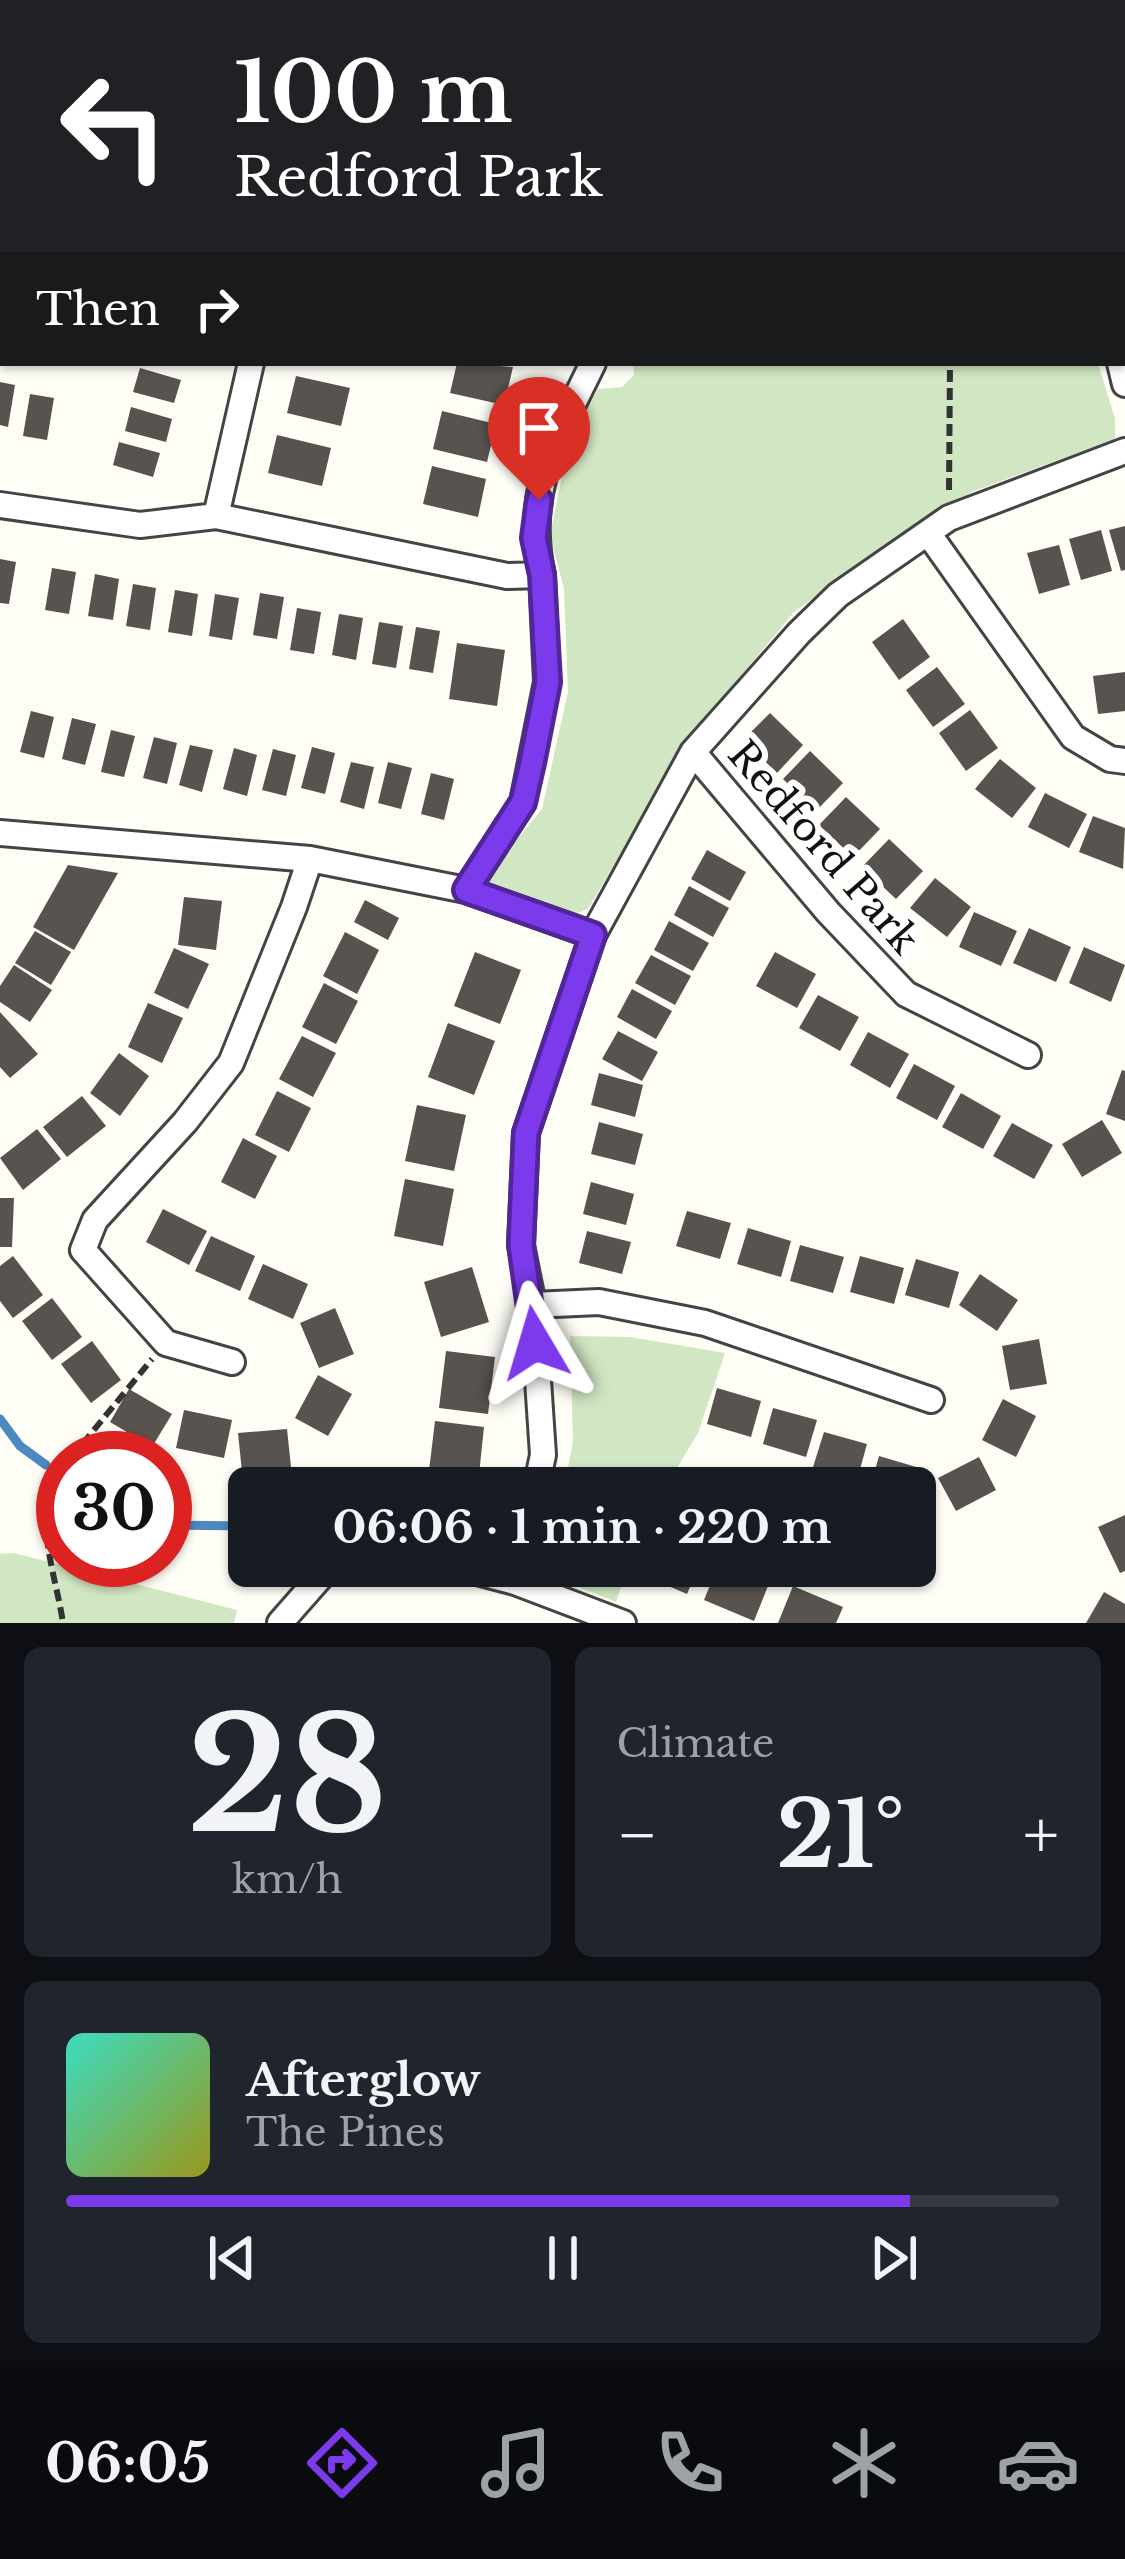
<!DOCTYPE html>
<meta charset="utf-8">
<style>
body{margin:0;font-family:"Libre Baskerville",serif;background:#20242c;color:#f1f3f6;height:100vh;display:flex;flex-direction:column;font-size:45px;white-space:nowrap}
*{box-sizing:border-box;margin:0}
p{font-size:39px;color:#9ea1a6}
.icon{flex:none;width:66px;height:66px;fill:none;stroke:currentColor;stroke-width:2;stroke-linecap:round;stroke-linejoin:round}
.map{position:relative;height:1623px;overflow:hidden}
.details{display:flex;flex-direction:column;gap:24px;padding:24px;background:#0d0f14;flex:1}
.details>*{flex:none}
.hud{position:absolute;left:0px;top:0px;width:1125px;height:366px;box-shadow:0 3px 9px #0004;background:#202124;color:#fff;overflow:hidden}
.speed{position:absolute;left:36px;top:1431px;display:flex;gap:24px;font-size:60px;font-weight:700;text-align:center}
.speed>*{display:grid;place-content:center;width:156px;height:156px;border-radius:50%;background:#171b24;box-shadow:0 3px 9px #0004;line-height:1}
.speed .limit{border:18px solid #d22;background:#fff;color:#111}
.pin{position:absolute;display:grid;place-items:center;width:102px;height:102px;color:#fff;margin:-123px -51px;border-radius:50% 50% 50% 0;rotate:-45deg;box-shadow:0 0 12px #0007}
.pin .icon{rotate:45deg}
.me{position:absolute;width:132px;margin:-66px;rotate:353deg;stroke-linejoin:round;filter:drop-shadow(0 0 9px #0008)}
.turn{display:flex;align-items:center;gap:42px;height:252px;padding:0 36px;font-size:54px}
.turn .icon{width:156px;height:156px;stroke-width:2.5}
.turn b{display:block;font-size:84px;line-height:102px}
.then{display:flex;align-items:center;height:114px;padding:0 36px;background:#0003;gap:24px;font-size:45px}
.big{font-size:90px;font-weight:700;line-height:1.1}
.details .tile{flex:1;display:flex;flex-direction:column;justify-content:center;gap:18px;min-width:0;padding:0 42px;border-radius:18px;background:#20242c}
.details .dial{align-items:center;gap:0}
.dial b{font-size:156px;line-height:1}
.song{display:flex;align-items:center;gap:36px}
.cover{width:144px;height:144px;border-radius:18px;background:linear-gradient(135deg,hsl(170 70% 55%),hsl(60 70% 35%))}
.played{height:12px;border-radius:6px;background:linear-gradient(90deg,#7c3aed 85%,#363941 85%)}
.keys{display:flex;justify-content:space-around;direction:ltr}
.heat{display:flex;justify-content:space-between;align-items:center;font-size:66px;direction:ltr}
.details .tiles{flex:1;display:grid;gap:24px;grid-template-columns:1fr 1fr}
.tile:last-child{grid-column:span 2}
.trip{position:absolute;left:228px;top:1467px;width:708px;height:120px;border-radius:18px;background:#171b24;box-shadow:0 3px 9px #0004;font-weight:700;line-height:120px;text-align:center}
.tab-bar{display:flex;height:192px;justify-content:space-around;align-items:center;background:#090b0e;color:#9ea1a6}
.tab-bar .icon{width:84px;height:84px}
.tab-bar .current{color:#7c3aed}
.tab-bar b{font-size:54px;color:#f1f3f6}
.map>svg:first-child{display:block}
.green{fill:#d1e6c2}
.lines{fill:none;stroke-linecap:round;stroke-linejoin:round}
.stream{stroke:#4f88bf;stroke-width:9}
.building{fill:#58534e}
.street-casing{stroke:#444;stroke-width:30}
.path{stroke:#333;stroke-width:6;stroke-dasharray:12 6;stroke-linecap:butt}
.street{stroke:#fff;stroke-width:24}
.route-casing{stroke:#51269a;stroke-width:30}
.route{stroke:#7c3aed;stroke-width:21}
.labels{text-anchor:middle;stroke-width:12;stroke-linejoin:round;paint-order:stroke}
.street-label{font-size:39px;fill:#111;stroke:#fff}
</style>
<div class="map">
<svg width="1125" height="1623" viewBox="0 0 1125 1623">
<rect width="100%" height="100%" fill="#fefdf6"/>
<path class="green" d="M633 363H1098L1115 419V439L974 491 921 520 794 612 686 742 588 909 575 914 490 886 491 871 542 809 568 692 564 589 550 535 569 443 598 389 622 387 634 375Z
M570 1336 630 1337 725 1353 698 1433 665 1488H564L573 1442Z
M14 1553 237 1610 234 1623H0V1554Z
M555 1566H628L616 1602 581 1588 556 1571Z"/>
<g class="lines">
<path class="stream" d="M0 1419 20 1446 46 1465
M165 1525 249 1526"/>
</g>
<path class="building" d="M457 363 513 367 504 405 450 393Z
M140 368 181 380 174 403 133 392Z
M296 376 350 388 341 426 287 413Z
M0 382 15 385 8 427 0 425Z
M30 394 54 398 47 440 23 436Z
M131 407 172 419 166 442 125 431Z
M442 411 496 424 487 462 433 449Z
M277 435 331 448 322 486 268 473Z
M119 442 160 453 153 477 113 465Z
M432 466 486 479 478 517 423 504Z
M1125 526V570L1121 571 1109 530Z
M1101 530 1112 571 1081 580 1069 539Z
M1059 545 1070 585 1039 594 1027 553Z
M0 559 16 562 9 604 0 603Z
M52 568 76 572 69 614 45 610Z
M95 574 119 579 113 620 88 616Z
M133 584 156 588 150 630 126 626Z
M175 590 198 594 192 636 168 632Z
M260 593 284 597 277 639 253 635Z
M215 594 239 598 232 640 209 636Z
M297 608 321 612 314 654 290 650Z
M339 614 363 618 356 660 332 655Z
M903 619 930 657 899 680 872 642Z
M379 622 403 626 396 668 372 664Z
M416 627 440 631 433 673 409 669Z
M457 643 505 650 497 706 449 699Z
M937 667 965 704 933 727 906 690Z
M1125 672V711L1098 714 1093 676Z
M970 710 998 748 966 771 939 733Z
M31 711 54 717 44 758 20 752Z
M770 713 803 745 777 773 743 740Z
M72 718 96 724 85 765 62 759Z
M111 730 135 736 124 777 101 772Z
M154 737 177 743 167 784 143 778Z
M190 745 213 750 202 792 179 785Z
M312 747 335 753 325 794 301 788Z
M234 748 257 755 247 796 223 789Z
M273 749 296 755 286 796 262 790Z
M810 751 843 783 816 811 783 779Z
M1000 759 1036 788 1012 818 975 789Z
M351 762 374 767 364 809 340 802Z
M388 762 412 768 401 809 378 803Z
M431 773 454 779 444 820 421 814Z
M1045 793 1087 814 1069 848 1028 827Z
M846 797 880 829 853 857 819 825Z
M1093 816 1125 828 1123 869 1079 852Z
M889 839 923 871 896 899 862 867Z
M707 850 746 872 730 901 691 879Z
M68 865 118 873 74 950 33 927Z
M935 878 971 907 947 937 910 908Z
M689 886 729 908 713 937 674 915Z
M184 897 222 901 216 950 178 945Z
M365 900 399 918 388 940 354 922Z
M974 912 1017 931 1001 966 959 947Z
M669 921 709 943 693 971 654 950Z
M1029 928 1071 947 1056 982 1013 963Z
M35 931 71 952 51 985 15 963Z
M345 932 379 950 357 994 323 976Z
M1084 947 1125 965 1111 1002 1069 983Z
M174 948 209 964 188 1009 154 993Z
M475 952 521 970 500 1024 454 1006Z
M775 952 816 974 797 1008 756 986Z
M651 955 691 976 675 1005 635 983Z
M14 965 52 990 30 1022 0 1002V986Z
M324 983 358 1001 336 1044 302 1027Z
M632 989 672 1011 656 1039 617 1017Z
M818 995 859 1017 840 1051 799 1028Z
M148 1003 183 1018 162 1063 128 1047Z
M0 1012 38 1054 10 1078 0 1067Z
M448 1023 495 1041 474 1095 428 1077Z
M618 1031 658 1052 642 1081 602 1059Z
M868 1032 909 1054 890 1088 850 1065Z
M302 1036 336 1053 313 1097 279 1079Z
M119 1053 149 1076 120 1116 90 1093Z
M914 1064 955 1086 937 1120 896 1098Z
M1122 1070 1125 1071V1121L1106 1114Z
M599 1073 643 1085 635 1117 591 1105Z
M277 1091 311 1108 289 1152 255 1135Z
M961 1093 1001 1116 983 1149 942 1127Z
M82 1096 106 1126 67 1157 43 1127Z
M417 1105 466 1115 454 1171 405 1161Z
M1102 1120 1122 1153 1082 1177 1062 1144Z
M599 1122 643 1134 635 1165 591 1154Z
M1012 1123 1053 1145 1034 1179 993 1156Z
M37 1129 61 1159 23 1190 0 1158Z
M243 1138 277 1156 255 1199 221 1182Z
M405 1179 454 1189 443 1246 394 1236Z
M591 1182 634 1194 626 1225 583 1214Z
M0 1198H14L12 1247H0Z
M163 1209 207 1231 189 1265 146 1242Z
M687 1211 731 1223 720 1259 676 1246Z
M748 1228 791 1241 781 1277 737 1264Z
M587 1231 631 1242 622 1274 579 1263Z
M211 1236 255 1256 240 1291 195 1271Z
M800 1245 844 1257 833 1293 790 1281Z
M13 1256 43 1295 13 1318 0 1301V1266Z
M860 1256 904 1268 894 1304 850 1292Z
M916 1259 959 1272 949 1308 905 1295Z
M263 1264 308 1284 293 1319 248 1299Z
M472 1267 489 1322 441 1337 424 1282Z
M980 1274 1018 1300 997 1331 959 1305Z
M52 1298 82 1337 52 1360 22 1321Z
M335 1308 354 1354 319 1368 300 1323Z
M1039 1339 1047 1384 1010 1390 1002 1346Z
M92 1341 121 1380 91 1403 61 1364Z
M446 1351 495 1357 488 1414 439 1408Z
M318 1375 352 1394 328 1436 295 1418Z
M717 1388 761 1401 751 1437 707 1424Z
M129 1389 172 1414 152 1447 110 1422Z
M1003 1399 1036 1416 1016 1457 982 1440Z
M773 1408 817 1420 806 1457 763 1444Z
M184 1410 232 1420 224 1458 176 1448Z
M435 1421 484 1427 478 1484 428 1479Z
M287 1429 291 1467 242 1472 238 1433Z
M824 1432 867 1444 857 1480 813 1467Z
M879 1456 923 1469 917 1488H870Z
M979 1457 996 1490 956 1511 938 1478Z
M1125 1515V1571L1120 1573 1098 1527Z
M640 1566H699L687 1594 638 1573Z
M718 1566H734L770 1581 754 1621 704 1600Z
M793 1586 843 1607 836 1623H778Z
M1104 1592 1125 1604V1623H1086Z"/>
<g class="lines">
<defs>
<path id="street" d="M1004 3 1005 0
M1122 334H1125
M1120 363 1125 384
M0 505 140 525 216 516 507 576 542 575 547 682 523 802 466 890
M216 516 251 363
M928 533 1073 737 1110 759 1125 761
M542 575C523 491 558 436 593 363
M693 752 828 912 906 994 1028 1055
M0 833 310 859 466 890 593 935
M533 1305 599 1302 705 1323 931 1400
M232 1362 166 1343 83 1250 95 1220 185 1122 231 1063 294 907 310 859
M536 1488 543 1455 533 1305 521 1245 526 1133 593 935 693 752 799 633 838 595 949 518 1125 451
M454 1566 515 1582 623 1623
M280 1623 330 1566"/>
</defs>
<use href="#street" class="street-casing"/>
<path class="path" d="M949 490 950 363
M71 1458 152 1359
M63 1468C29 1510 56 1574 63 1623"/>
<use href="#street" class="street"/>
</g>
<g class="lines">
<defs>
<path id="route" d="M535 1343 521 1245 526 1133 593 935 466 890 523 802 532 763 548 682 542 575 534 538 539 500"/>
</defs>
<use href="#route" class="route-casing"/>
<use href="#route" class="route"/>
</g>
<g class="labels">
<g class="street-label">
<text transform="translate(824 847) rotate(49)" y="14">Redford Park</text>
</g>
</g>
</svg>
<div class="speed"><div class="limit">30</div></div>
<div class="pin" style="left:539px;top:500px;background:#d93025"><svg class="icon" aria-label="arrive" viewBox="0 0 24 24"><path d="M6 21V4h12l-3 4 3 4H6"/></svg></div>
<svg class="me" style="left:535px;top:1343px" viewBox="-20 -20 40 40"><path d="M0-17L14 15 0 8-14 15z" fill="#7c3aed" stroke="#fff" stroke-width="4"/></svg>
<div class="trip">06:06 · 1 min · 220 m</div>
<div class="hud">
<div class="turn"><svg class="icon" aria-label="left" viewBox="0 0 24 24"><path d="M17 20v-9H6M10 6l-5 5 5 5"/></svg><div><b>100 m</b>Redford Park</div></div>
<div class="then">Then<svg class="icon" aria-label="right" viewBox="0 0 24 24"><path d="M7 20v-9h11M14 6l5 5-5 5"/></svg></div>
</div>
</div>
<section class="details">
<div class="tiles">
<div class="tile dial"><b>28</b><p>km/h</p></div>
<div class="tile"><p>Climate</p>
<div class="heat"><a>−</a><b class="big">21°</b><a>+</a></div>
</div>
<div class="tile">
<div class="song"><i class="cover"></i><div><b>Afterglow</b><p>The Pines</p></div></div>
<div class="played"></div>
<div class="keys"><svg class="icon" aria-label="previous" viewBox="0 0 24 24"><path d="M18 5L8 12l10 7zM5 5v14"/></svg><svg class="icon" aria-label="pause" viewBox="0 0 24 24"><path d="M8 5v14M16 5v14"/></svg><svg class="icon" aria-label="next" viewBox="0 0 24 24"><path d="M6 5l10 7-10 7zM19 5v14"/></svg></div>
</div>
</div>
</section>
<nav class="tab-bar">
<b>06:05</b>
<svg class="icon current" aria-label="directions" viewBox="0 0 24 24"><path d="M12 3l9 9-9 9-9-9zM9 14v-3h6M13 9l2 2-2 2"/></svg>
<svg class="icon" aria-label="music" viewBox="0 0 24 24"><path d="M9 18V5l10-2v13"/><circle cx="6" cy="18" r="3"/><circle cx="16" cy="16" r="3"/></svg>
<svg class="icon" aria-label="phone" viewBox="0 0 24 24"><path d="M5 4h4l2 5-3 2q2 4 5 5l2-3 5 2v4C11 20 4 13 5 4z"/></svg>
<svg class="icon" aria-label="climate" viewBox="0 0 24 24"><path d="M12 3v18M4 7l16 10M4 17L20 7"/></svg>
<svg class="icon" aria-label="car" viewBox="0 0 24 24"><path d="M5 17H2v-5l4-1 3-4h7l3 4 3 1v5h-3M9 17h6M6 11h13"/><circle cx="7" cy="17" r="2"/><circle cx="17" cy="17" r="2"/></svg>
</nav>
